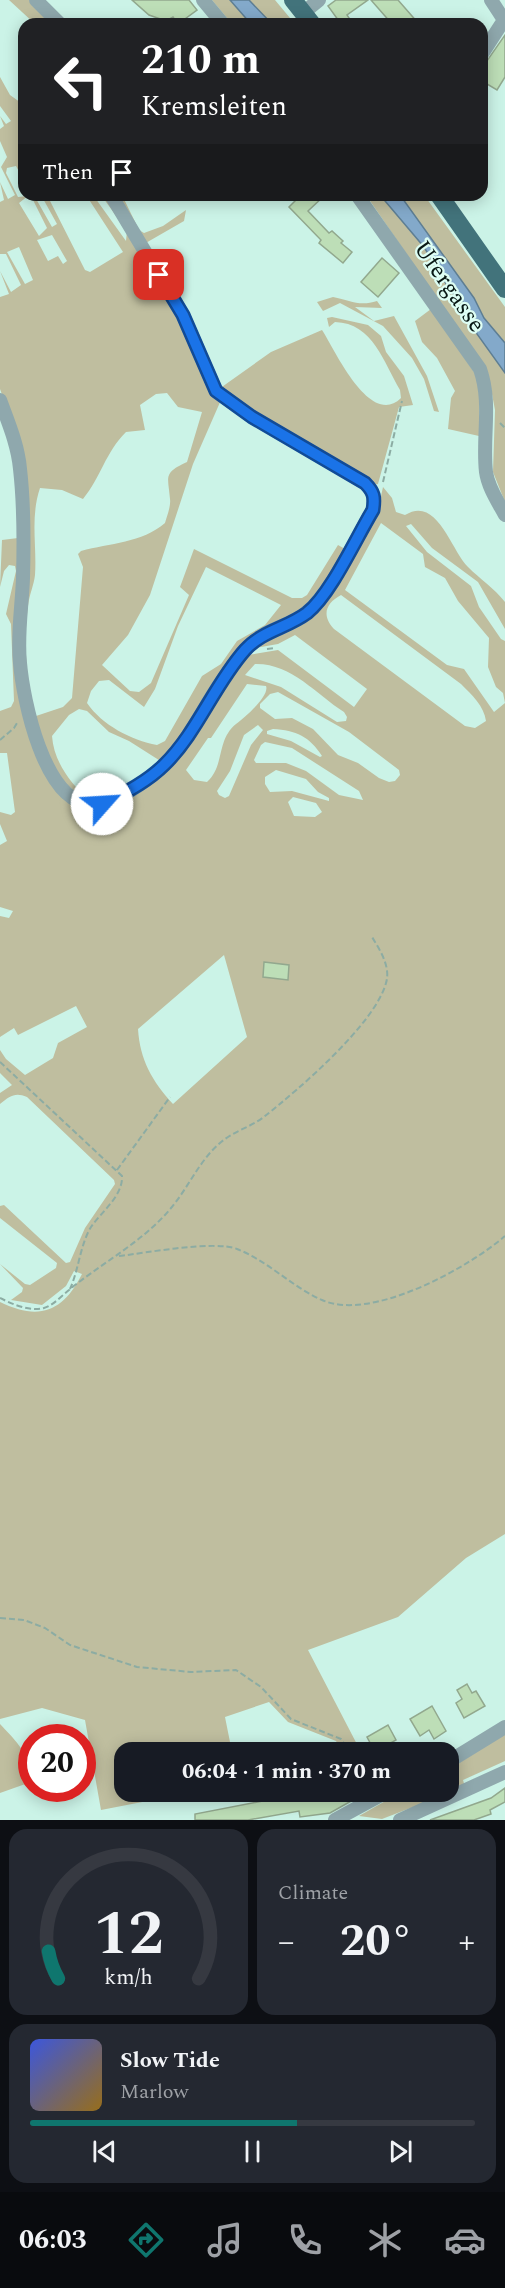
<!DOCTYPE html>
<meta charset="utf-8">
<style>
body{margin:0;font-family:Spectral,serif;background:#242831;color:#f1f3f6;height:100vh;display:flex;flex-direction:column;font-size:22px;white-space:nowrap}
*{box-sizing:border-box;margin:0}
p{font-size:20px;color:#9ea1a6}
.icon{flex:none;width:33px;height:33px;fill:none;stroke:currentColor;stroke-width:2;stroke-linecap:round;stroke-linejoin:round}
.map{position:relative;height:1820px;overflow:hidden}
.details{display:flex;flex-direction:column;gap:9px;padding:9px;background:#0d0f14;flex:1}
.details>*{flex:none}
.guide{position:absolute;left:18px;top:18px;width:470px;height:183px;border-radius:18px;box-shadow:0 3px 15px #0003;background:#202124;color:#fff;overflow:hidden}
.speed{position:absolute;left:18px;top:1724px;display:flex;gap:12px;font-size:30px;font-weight:700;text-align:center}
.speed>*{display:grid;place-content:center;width:78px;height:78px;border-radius:50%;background:#171b24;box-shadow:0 3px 15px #0003;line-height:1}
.speed .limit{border:9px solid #d22;background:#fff;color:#111}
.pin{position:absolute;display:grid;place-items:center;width:51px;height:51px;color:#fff;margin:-26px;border-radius:12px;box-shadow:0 3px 9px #0006}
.me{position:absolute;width:66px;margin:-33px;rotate:64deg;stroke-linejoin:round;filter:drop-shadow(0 0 4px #0008)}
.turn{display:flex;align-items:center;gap:21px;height:126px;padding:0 24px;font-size:27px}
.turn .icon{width:78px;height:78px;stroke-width:2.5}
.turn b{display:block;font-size:42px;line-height:51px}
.then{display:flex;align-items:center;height:57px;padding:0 24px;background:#0003;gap:12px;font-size:22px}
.big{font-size:45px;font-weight:700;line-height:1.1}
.details .card{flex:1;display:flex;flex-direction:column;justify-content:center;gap:9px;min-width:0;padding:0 21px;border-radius:18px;background:#242831}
.details .dial{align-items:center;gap:0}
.dial svg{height:156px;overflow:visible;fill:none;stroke:#363941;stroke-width:7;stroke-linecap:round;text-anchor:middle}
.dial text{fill:#f1f3f6;stroke:none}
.song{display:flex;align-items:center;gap:18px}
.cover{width:72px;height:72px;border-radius:9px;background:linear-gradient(135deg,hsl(230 70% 55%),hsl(40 70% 35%))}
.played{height:6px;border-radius:3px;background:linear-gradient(90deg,#0f766e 60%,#363941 60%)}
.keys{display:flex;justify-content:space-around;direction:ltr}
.heat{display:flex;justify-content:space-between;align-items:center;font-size:33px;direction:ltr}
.details .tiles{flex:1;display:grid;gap:9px;grid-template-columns:1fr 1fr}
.card:last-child{grid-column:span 2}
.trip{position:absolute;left:114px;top:1742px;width:345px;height:60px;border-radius:18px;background:#171b24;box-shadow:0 3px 15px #0003;font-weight:700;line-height:60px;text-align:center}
.menu{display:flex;height:96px;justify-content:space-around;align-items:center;background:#090b0e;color:#9ea1a6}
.menu .icon{width:42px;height:42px}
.menu .current{color:#0f766e}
.menu b{font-size:27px;color:#f1f3f6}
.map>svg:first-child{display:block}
.green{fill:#bfbe9f;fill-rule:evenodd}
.water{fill:#83a9ca;stroke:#5e7e93;stroke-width:1.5}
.building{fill:#bddeb7;stroke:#92a88e;stroke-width:1.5}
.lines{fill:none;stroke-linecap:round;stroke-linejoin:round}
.path{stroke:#8caca3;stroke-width:2;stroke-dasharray:6 3;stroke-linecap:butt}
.minor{stroke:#8fa8ad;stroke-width:14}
.major{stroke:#42737b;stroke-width:18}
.route-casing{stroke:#114b97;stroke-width:15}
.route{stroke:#1a73e8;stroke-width:10}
.labels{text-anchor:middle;stroke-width:4.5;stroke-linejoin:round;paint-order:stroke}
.street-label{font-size:24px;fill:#091814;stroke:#defef4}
</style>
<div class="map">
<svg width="505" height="1820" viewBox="0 0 505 1820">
<rect width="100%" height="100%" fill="#cbf3e7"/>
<path class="green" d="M9 0H29L54 24H35Z
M212 0H230L251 24H232Z
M249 0H275L295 24H272Z
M0 77 10 95 24 105V181L16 166 7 168 6 173 18 197 37 195 35 197 52 227 57 224 41 195H47L85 270 90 272 123 252 86 195H93L126 241 127 231 101 195H107L179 317 208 390 221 400 193 464 150 595 128 635 102 665 130 691 139 692 151 683 189 595 180 587 194 549 292 598H302L307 595 338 545 345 549 320 592 303 610 261 632 162 762 129 741 109 732 87 711 79 709 69 715 52 736C54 763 71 783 90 802L60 780 40 738 23 664 15 432 0 389V297L9 294 0 271 11 292 21 285 6 254H0V202L4 200 0 182 8 199 15 195 1 167 7 157 0 141V129L4 126 0 116 6 124 11 121 0 106ZM28 196 32 198 47 228 39 236 19 203ZM52 235 67 261 63 264 58 256 48 261 37 240ZM19 247 33 280 25 284 7 252ZM167 393 178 407 202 412 187 462C163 473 168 476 170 499 171 506 167 516 165 523 142 543 110 543 81 551L78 554 83 567 72 698 63 707 36 716C26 680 23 643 28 606 29 595 34 585 35 575 37 545 30 518 40 488L62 490 83 499C101 477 105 453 126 432L145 430 140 405 156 394ZM206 567 281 605 265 625 237 641 221 664 202 676 165 741 157 745C131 740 102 725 87 703L91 691 99 681 109 680 144 707 155 689 178 626Z
M115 195H122L139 230 144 233 163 226 186 210 184 221 144 244Z
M366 195H380L424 247 446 284 467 308V320L505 373V502L493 472 495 410 488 373Z
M400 195H424L505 307V343L484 318 474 298Z
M333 297C350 300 359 307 377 301L382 308 355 307 374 321 394 316 427 376 439 412 434 411 424 379 412 358 383 326 340 303 323 311 317 302Z
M431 309 474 372 479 385V436L448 429 451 398 455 391 437 358 422 342 415 321Z
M332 317 368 325 381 336 386 352 404 376 413 405 399 407 378 484 374 485 255 414 219 389 271 352 322 330C334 348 370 429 401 398L400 390C384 363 373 323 335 322L329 327 327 318Z
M383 487 392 498 396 512 405 515C437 495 451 550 468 567 480 579 494 588 505 602V629L478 582 432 548 411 524 406 526 427 552 471 586 479 607 501 639 505 641V1534L466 1558 398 1617 308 1650 361 1752H343L336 1741 288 1722 269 1702 225 1717 232 1752H124V1791H180L163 1798 101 1810 85 1720 42 1708 0 1719V1302C39 1321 63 1312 82 1274L74 1271 66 1286 42 1305 11 1300 22 1292 23 1288 0 1264 25 1284 30 1285 56 1268 57 1263 0 1218V1206L4 1205 66 1263 70 1262 85 1228 115 1184 114 1180 27 1097C15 1092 10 1096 0 1104V1093L12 1085 0 1073V1050L6 1059 25 1075 53 1058 58 1043 87 1027 76 1006 18 1035 14 1028 0 1037V916L9 918 13 911 0 907V845L7 841 0 824V812L11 815 15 812 7 753H0V711L11 707 14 701 11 624 6 614 16 571 15 566 9 565 4 571 0 587 2 540 18 538 31 737 76 805 150 781 248 655 278 650 354 707 367 689 295 635 278 644 249 649 300 622 378 510ZM381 523 423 554 425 567 445 578 458 601 489 638 488 667 496 687 503 693 505 703 494 712 464 669 447 665 345 590ZM341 595 461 684C472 695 484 706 486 721L475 728 465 726 334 629C321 615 326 603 341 595ZM255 664C291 663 316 694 344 712L347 717 346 721 337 722 281 687 245 675ZM247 684 266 686C270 696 244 718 236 724 216 740 225 766 207 782L194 780 186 770 208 738H211ZM278 692 349 732 399 770 400 775 395 781 389 782 379 778 358 763 338 755 313 729 292 718 275 719 260 708V704L270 694ZM258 725 263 730 251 745 229 796 225 798 219 795 217 791 230 771 244 735ZM273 729C296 730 310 737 322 756L320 757 291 741 267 734V731ZM265 742 292 748 359 791 363 800 339 795 306 771 286 763H256L254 760 261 745ZM276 770 306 779 318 792 329 798V801L292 791 270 792 265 784V777ZM293 797 316 803 322 812 315 817 294 816 288 802ZM224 955 247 1037 173 1104C152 1081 140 1060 138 1029Z
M0 1724C17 1742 32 1756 31 1782L0 1793Z
M505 1734V1761L463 1780 465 1787 382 1819 359 1816 403 1791H448L449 1769Z"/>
<path class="water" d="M230 0H249L272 24H251Z
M380 195H400L474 298 484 318 505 343V373L467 320 464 303 451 292 424 247Z"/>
<path class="building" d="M132 0H189L197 10 178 24 173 17 166 21 149 15Z
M336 0H368L347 15 353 24H341L328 6Z
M371 0H398L419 24H392Z
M505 35V77L497 90 482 81V68Z
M301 195H325L308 211 329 233 332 231 343 241 341 243 352 252 343 263 319 243 321 240 289 207Z
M382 258 399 273 378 297 361 282Z
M264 962 289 965 288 980 263 977Z
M467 1684 472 1693 476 1691 485 1706 464 1718 456 1703 462 1699 457 1690Z
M432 1706 446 1731 434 1739 429 1730 420 1736 410 1719Z
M388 1725 396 1740 375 1752 367 1737Z
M505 1788V1802L490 1810 491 1814 474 1820H430L491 1798Z
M271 1791H285L286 1800 337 1791H369L330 1813 300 1817 299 1811 248 1820H195V1814L273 1799Z"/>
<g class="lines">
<path class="path" d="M500 423 505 428
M383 482 402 401
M267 649 275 648
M0 740 14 728 17 723
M0 1062 122 1176C123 1196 102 1211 91 1227 80 1245 79 1269 70 1289
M117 1170 170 1097
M119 1256C146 1253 214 1240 237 1249 268 1261 292 1287 322 1300 371 1322 468 1268 505 1236
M0 1298C12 1304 30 1312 44 1308 54 1305 61 1296 69 1290 104 1261 147 1240 175 1203 192 1181 202 1156 225 1139 237 1130 253 1126 265 1116 298 1090 375 1024 386 983 391 967 380 950 372 937
M0 1618 24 1620 45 1628 70 1645 137 1667 191 1672 236 1670 261 1687 291 1719 341 1739 350 1752"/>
<path class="minor" d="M36 0 60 24
M203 0 223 24
M303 13 319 0
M482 54 504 20 491 0
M357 195 480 369C492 403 482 437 486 472 488 487 498 502 505 515
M0 400C8 422 18 445 20 469 24 504 24 542 23 578 22 607 17 634 20 663 23 699 44 803 91 804 115 805 145 782 162 767 187 745 202 709 221 682 233 665 245 646 263 635 277 627 294 623 307 612 331 593 356 538 373 510 375 497 374 492 365 483L252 417 216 391 183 315 111 195
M448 1762 505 1727
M335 1820 388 1791
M400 1820 505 1772"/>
<path class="major" d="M293 0 312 24
M439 195 505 289"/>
</g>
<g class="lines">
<defs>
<path id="route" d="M102 804C124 794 147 782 164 765 197 733 214 685 245 650 262 631 287 628 307 613 331 594 356 538 373 510 375 497 374 492 365 483L252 417 216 391 183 315 159 275"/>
</defs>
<use href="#route" class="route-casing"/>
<use href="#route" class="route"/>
</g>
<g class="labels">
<g class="street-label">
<text transform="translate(450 286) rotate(55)" y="8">Ufergasse</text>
</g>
</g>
</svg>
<div class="speed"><div class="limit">20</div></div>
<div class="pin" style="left:159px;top:275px;background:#d93025"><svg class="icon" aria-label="arrive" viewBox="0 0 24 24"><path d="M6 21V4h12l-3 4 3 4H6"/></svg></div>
<svg class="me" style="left:102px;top:804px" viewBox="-20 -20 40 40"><circle r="19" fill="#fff"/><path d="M0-13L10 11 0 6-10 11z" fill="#1a73e8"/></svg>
<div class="trip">06:04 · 1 min · 370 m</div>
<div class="guide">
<div class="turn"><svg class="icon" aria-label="left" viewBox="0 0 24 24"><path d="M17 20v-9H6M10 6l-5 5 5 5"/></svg><div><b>210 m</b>Kremsleiten</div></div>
<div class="then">Then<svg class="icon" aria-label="arrive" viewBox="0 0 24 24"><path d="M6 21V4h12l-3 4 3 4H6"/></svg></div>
</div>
</div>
<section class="details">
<div class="tiles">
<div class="card dial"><svg viewBox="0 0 100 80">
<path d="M14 69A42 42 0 1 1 86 69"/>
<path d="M14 69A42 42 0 0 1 9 55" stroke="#0f766e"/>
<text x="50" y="56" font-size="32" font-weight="700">12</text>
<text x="50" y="72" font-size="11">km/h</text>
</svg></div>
<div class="card"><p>Climate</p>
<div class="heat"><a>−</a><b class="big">20°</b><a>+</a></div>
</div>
<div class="card">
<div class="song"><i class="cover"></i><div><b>Slow Tide</b><p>Marlow</p></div></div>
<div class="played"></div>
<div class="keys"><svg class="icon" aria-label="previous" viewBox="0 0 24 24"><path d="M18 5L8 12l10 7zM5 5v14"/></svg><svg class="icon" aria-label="pause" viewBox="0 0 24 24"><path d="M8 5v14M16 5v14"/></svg><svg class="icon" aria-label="next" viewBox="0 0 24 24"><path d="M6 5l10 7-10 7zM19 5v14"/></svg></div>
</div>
</div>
</section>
<nav class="menu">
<b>06:03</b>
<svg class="icon current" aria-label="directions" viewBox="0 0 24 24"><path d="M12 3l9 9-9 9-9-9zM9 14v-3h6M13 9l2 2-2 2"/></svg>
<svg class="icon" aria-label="music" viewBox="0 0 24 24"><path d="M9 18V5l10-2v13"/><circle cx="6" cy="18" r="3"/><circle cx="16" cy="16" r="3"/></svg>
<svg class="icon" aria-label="phone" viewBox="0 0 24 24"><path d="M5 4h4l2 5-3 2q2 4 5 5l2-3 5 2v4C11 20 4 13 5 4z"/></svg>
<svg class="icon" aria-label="climate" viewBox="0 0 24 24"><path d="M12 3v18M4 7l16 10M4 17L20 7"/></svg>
<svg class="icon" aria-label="car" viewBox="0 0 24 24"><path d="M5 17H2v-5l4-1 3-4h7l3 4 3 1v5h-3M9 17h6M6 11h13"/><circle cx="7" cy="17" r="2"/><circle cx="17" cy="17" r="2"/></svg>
</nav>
